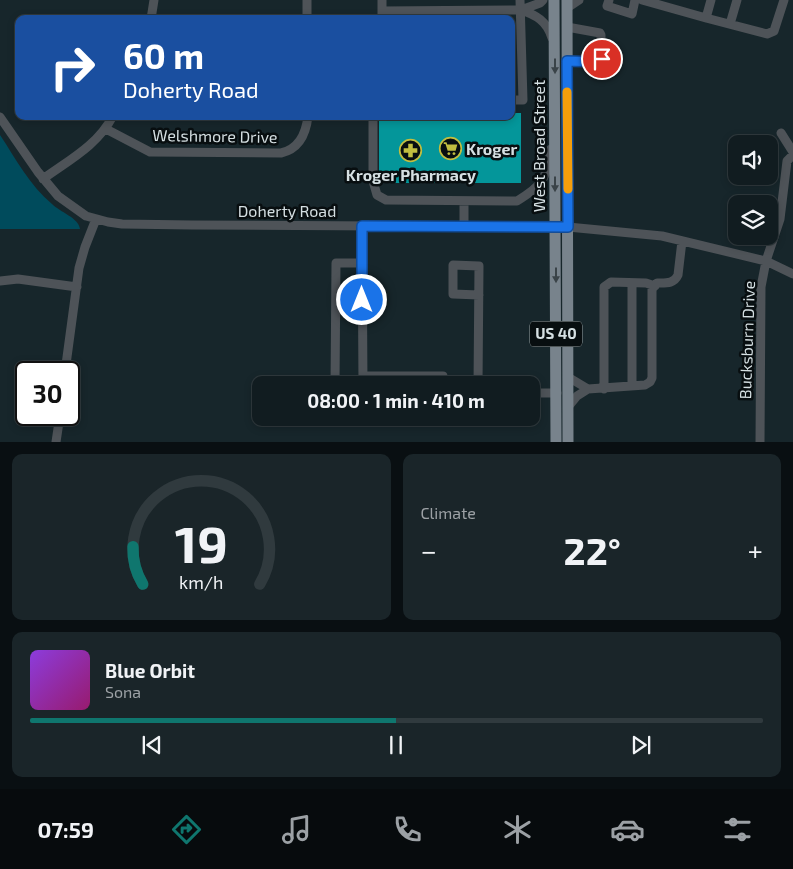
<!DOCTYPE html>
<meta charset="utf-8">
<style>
body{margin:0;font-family:"Exo 2",sans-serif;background:#1a2529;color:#f1f3f6;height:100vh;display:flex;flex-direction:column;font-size:19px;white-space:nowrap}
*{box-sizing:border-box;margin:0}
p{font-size:16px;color:#9ca1a5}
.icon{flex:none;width:28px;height:28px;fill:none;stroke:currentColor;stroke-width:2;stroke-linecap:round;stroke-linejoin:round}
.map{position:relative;height:442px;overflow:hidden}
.drawer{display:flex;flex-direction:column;gap:12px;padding:12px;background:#090f12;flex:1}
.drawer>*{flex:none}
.guide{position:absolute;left:15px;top:15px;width:500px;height:105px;border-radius:10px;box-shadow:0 2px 8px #0003,0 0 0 1px #303a3e;background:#1a4fa0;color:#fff;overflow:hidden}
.tools{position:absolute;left:728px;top:135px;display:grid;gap:10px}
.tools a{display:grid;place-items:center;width:50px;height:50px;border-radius:10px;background:#111c20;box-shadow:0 2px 8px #0003,0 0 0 1px #303a3e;font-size:25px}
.speed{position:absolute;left:15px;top:361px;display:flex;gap:10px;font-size:25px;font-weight:700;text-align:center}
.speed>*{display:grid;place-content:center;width:65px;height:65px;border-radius:50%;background:#111c20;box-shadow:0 2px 8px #0003,0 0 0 1px #303a3e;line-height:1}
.speed .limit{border:2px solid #111;border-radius:8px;background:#fff;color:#111}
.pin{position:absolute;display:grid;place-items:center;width:42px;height:42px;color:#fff;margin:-21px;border:2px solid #fff;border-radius:50%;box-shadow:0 1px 5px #0007}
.me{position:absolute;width:55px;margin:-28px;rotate:0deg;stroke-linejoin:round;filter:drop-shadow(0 0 4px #0008)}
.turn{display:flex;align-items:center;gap:18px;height:105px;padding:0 25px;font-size:22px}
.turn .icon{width:65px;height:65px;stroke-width:2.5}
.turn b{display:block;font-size:35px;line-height:42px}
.big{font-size:38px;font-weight:700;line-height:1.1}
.drawer .tile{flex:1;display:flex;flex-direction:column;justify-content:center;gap:8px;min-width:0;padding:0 18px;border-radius:10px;background:#1a2529}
.drawer .dial{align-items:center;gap:0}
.dial svg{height:130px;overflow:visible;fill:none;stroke:#303a3e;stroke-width:7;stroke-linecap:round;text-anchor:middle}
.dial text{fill:#f1f3f6;stroke:none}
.song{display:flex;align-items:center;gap:15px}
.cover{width:60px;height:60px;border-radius:8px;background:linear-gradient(135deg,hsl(270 70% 55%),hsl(320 70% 35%))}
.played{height:5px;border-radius:2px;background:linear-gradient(90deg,#0f766e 50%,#303a3e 50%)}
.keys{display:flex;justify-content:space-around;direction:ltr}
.heat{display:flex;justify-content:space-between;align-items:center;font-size:28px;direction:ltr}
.drawer .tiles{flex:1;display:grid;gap:12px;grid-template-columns:1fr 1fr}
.tile:last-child{grid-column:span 2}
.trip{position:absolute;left:252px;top:376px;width:288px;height:50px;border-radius:10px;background:#111c20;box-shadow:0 2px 8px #0003,0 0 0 1px #303a3e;font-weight:700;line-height:50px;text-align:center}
.menu{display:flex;height:80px;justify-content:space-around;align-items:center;background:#070b0d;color:#9ca1a5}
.menu .icon{width:35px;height:35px}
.menu .on{color:#0f766e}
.menu b{font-size:22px;color:#f1f3f6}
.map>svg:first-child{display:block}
.green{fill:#004b5c}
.building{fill:#04969a}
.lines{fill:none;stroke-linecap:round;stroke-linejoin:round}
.minor{stroke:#4e5358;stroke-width:9}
.major{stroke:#78838c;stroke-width:11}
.oneway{fill:#3a4348}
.route-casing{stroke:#114b97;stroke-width:12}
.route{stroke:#1a73e8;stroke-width:9}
.slow{stroke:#f59e0b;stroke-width:9}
.labels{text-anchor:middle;stroke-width:5;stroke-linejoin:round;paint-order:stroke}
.shield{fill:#080e10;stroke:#98a0a3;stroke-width:1}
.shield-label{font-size:15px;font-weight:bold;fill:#d5dfe2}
.street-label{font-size:16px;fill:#d5dfe2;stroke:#080e10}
.poi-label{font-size:16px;font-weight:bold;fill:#d5dfe2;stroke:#080e10;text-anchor:start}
</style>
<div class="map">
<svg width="793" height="442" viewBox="0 0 793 442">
<rect width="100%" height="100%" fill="#17262b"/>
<path class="green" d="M0 135C16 159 30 186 52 204 60 212 79 218 80 229H0Z"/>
<path class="building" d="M511 113H521V183H379V116H511Z"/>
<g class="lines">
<path class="minor" d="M307 0V19
M382 0V19
M609 0 607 6 632 14 635 0
M642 0 706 18 711 0
M567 8 579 0
M521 10 540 3 543 0
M382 11 521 10C536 15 547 21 552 38
M706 18 767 34 774 31 784 0
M151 19 154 0
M730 24 737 0
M567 27 600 33 601 35V61H567
M511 100H523L520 0
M373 116V181L377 195 386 200 517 201C543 185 546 180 551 149
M0 117 38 172 58 196 86 216 108 222 122 224 192 225 568 227 662 236 766 261 793 274
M106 129 150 152 281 153C299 149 306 134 308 116
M781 133 793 152
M43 179C69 160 97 146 113 116
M464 201V227
M362 226 363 385
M0 281 18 279 77 287
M632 283V386
M65 372 79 268 85 247 96 219
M363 376H443L444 385
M568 377 588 389 645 385 650 382 652 378V289L657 283C666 283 674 284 678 275L682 241
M335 385 336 263H362
M478 385 479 266 453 265V294L479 295
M604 389V287L611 282 646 283 655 286
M531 393H557
M568 407 577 396 588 389
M56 442 60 415
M760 442 761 287 766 261 780 219 787 161 793 155"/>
<path class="major" d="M554 0 556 442
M567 0 568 442"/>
</g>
<defs><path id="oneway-solid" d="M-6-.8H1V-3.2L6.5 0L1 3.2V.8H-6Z" transform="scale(1.25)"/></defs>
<g class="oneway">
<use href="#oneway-solid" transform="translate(555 66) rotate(90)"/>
<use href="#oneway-solid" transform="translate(555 184) rotate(90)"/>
<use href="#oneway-solid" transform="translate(556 275) rotate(90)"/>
</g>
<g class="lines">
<defs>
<path id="route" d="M362 300V226L568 227 567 61 599 62 602 59"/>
</defs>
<use href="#route" class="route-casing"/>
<use href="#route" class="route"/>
<path class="slow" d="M567 92 568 189"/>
</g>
<defs>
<symbol id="supermarket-ring" viewBox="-11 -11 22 22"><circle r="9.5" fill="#080e10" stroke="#c1be40" stroke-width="1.5"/><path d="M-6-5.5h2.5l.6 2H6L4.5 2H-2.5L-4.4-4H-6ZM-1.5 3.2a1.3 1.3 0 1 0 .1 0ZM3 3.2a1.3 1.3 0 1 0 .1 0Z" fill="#c1be40"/></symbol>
<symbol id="pharmacy-ring" viewBox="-11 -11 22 22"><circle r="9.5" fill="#080e10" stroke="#c1be40" stroke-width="1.5"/><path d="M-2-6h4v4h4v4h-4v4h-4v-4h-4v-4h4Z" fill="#c1be40"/></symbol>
</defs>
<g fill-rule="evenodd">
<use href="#supermarket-ring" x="438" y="136" width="25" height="25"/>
<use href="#pharmacy-ring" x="398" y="138" width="25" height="25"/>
</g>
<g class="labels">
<rect class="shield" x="530" y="321.5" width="52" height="25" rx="4"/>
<g class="shield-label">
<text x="556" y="339">US 40</text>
</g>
<g class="street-label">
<text transform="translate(215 136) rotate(1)" y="6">Welshmore Drive</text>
<text transform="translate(539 146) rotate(-90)" y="6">West Broad Street</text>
<text x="287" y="217">Doherty Road</text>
<text transform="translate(747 340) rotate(-88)" y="6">Bucksburn Drive</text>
</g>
<g class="poi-label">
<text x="466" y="155">Kroger</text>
<text x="411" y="181" text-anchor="middle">Kroger Pharmacy</text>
</g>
</g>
</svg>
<div class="tools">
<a><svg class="icon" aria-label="sound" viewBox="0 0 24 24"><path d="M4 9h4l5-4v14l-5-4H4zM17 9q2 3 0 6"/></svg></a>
<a><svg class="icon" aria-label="layers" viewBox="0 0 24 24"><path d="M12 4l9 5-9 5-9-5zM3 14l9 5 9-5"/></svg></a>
</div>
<div class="speed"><div class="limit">30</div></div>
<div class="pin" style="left:602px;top:59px;background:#d93025"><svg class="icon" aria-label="arrive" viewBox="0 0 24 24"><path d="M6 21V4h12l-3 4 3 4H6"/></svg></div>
<svg class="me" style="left:362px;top:300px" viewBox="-20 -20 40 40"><circle r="17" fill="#1a73e8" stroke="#fff" stroke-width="3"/><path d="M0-11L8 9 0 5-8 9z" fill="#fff"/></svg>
<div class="trip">08:00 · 1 min · 410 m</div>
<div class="guide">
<div class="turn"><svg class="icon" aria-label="right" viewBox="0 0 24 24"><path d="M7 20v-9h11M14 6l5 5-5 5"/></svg><div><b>60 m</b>Doherty Road</div></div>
</div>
</div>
<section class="drawer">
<div class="tiles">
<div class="tile dial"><svg viewBox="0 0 100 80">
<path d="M14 69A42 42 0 1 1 86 69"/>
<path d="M14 69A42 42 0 0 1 8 46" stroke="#0f766e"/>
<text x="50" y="56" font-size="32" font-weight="700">19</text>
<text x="50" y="72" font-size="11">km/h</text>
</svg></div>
<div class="tile"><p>Climate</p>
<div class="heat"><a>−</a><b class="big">22°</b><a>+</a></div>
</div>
<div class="tile">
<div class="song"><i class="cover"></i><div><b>Blue Orbit</b><p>Sona</p></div></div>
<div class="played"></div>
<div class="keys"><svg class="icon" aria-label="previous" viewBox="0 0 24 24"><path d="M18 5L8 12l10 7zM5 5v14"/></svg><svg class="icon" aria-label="pause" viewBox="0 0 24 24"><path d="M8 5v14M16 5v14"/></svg><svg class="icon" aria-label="next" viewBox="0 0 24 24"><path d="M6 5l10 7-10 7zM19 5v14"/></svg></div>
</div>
</div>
</section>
<nav class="menu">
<b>07:59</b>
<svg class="icon on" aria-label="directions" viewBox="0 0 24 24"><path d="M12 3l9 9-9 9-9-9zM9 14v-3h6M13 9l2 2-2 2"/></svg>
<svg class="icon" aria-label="music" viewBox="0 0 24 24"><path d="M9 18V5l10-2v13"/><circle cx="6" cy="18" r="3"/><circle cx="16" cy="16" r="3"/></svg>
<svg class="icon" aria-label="phone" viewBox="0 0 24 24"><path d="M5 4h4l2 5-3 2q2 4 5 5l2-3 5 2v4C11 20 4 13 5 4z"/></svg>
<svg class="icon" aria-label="climate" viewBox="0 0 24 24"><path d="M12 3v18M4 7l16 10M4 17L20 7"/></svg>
<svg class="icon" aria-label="car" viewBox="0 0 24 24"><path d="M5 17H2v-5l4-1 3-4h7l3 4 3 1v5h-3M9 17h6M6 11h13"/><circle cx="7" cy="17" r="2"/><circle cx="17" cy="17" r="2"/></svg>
<svg class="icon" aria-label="filters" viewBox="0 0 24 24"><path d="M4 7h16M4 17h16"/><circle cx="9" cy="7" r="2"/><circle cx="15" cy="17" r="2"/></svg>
</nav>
